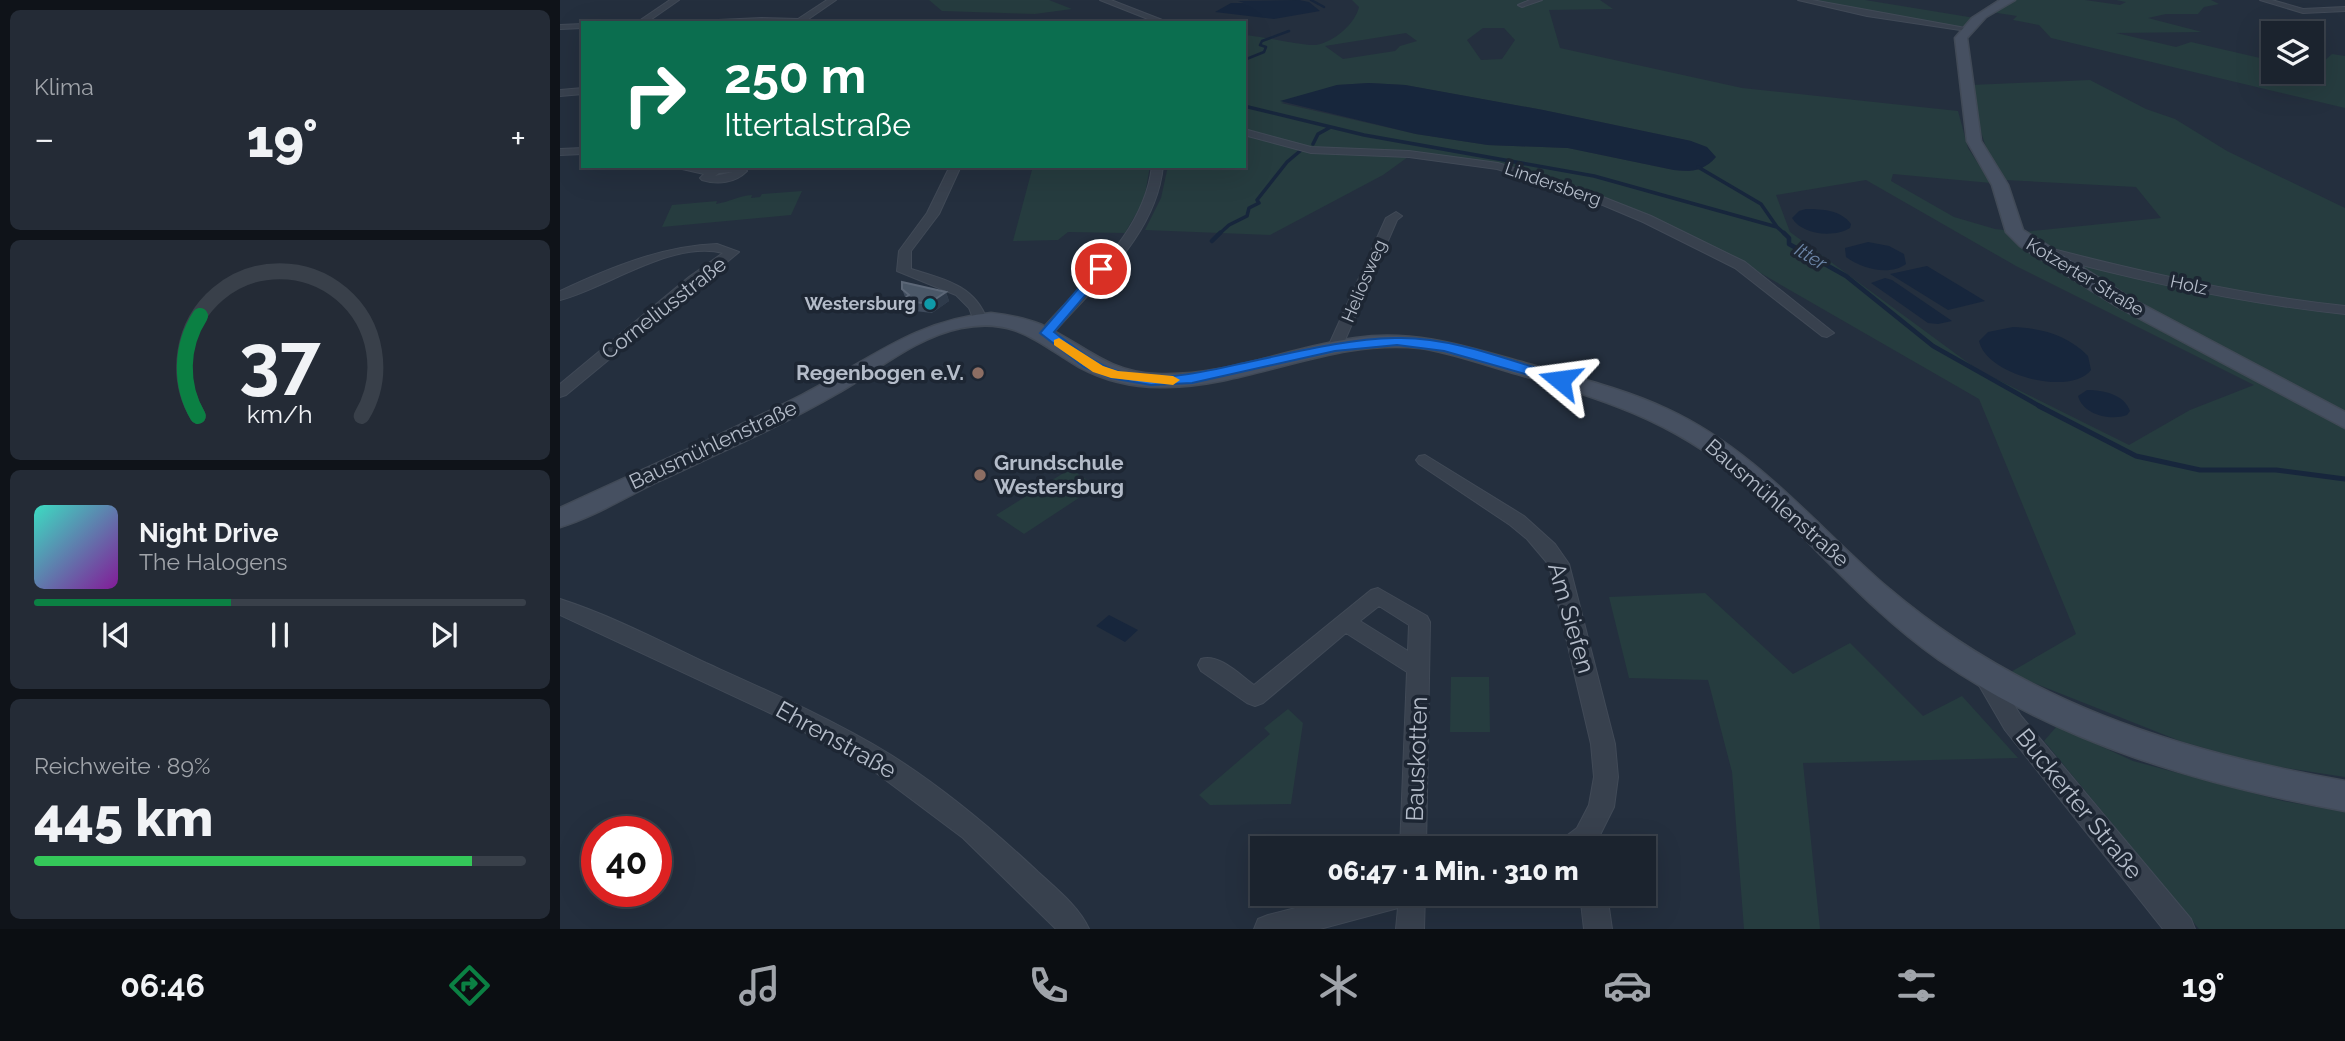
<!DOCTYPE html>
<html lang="de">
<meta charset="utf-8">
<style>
body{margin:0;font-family:Raleway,sans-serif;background:#242b36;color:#f1f3f6;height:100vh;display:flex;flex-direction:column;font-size:26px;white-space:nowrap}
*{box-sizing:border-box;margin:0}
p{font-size:23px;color:#a0a4aa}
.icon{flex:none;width:38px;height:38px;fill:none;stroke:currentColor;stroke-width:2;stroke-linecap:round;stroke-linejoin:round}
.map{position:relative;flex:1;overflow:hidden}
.side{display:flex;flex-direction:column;gap:10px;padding:10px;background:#0f1319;width:560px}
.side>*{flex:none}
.banner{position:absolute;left:21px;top:21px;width:665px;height:147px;border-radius:0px;box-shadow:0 7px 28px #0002,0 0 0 2px #39404a;background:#0b6e4f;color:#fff;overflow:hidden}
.controls{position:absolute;left:1701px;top:21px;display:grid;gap:14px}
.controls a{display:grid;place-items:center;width:63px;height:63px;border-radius:0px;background:#1b232e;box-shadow:0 7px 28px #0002,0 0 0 2px #39404a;font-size:35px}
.speed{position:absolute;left:21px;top:816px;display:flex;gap:14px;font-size:35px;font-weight:700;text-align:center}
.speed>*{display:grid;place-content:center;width:91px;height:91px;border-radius:50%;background:#1b232e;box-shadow:0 7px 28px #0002,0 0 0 2px #39404a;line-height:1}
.speed .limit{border:10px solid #d22;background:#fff;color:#111}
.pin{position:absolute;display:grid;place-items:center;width:60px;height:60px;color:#fff;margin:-30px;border:4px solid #fff;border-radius:50%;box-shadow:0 2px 7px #0007}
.me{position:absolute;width:77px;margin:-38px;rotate:286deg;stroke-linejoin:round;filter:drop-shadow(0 0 5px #0008)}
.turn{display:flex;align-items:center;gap:24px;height:147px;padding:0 28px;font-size:32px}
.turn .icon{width:91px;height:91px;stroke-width:2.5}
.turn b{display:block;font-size:49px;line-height:60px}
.big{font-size:52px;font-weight:800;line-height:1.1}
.side .tile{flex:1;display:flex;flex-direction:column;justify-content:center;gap:10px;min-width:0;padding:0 24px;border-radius:10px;background:#242b36}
.side .dial{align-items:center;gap:0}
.dial svg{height:182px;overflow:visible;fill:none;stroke:#39404a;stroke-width:7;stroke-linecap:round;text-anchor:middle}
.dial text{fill:#f1f3f6;stroke:none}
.song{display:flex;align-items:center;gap:21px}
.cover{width:84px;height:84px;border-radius:10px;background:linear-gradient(135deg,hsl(170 70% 55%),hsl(290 70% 35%))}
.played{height:7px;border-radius:4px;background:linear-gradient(90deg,#0b8043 40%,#39404a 40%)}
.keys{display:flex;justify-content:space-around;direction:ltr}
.heat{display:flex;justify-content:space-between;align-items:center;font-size:38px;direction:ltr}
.charge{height:10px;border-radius:5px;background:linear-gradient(90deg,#34c759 89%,#39404a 0)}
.trip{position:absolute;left:690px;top:836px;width:406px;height:70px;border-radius:0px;background:#1b232e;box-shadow:0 7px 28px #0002,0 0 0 2px #39404a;font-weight:800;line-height:70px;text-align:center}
.tab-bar{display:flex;height:112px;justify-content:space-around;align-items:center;background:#0b0e12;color:#a0a4aa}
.tab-bar .icon{width:49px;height:49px}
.tab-bar .active{color:#0b8043}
.tab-bar b{font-size:32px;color:#f1f3f6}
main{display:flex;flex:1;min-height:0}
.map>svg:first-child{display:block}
.green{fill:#263c3f;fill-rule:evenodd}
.water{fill:#17263c}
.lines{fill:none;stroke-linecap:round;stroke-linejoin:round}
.stream-far3{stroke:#17263c;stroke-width:2.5}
.stream-far2{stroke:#17263c;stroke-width:3.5}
.stream-far1{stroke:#17263c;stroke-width:4.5}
.stream{stroke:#17263c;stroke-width:5}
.street-casing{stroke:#414a57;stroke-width:2}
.secondary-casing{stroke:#414a57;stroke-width:3}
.street{fill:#38414e;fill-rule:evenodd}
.secondary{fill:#465061;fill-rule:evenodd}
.wall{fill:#3f4b5c}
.shaded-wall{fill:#2f3b4b}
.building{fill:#4b5868;stroke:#5c6777;stroke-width:2}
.route{fill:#1a73e8;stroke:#114b97;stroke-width:2}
.slow{fill:#f59e0b}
.culture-dot{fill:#0f9aa8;stroke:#1d2633;stroke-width:2.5}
.education-dot{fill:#8d6e63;stroke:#1d2633;stroke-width:2.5}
.labels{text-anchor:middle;stroke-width:7;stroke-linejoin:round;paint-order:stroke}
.far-street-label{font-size:18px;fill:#b4bcc9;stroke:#1d2633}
.far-poi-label{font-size:18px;font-weight:bold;fill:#b4bcc9;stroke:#1d2633;text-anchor:end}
.far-water-label{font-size:19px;font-style:italic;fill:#6d86a8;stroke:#1d2633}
.street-label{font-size:21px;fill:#b4bcc9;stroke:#1d2633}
.poi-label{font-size:21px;font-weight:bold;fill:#b4bcc9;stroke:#1d2633;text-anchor:end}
.near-street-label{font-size:24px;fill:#b4bcc9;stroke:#1d2633}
</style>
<main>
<section class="side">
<div class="tile"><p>Klima</p>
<div class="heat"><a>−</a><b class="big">19°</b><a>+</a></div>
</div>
<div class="tile dial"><svg viewBox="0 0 100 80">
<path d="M14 69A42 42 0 1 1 86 69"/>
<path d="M14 69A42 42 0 0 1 15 25" stroke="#0b8043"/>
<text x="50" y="56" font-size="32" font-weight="700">37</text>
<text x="50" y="72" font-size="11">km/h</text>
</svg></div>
<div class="tile">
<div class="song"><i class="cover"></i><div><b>Night Drive</b><p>The Halogens</p></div></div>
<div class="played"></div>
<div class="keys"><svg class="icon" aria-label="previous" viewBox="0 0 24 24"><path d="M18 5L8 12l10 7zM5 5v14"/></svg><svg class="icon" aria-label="pause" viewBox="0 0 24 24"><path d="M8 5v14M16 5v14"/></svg><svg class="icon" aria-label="next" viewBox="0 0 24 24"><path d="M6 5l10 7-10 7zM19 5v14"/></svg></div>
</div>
<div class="tile"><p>Reichweite · 89%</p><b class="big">445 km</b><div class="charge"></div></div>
</section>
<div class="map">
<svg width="1785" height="929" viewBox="0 0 1785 929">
<rect width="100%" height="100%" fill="#242f3e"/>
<path class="green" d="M369 0H489L512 9 475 14 382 11Z
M792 0H1040L1053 9 989 10 1000 48 1182 88 1398 111 1408 148 1431 183 1333 174 1331 181 1394 217 1435 229 1463 232 1601 218 1576 187 1444 180C1422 148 1418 123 1411 85L1530 80 1586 109 1615 119 1667 151 1785 208V777L1700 764 1620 741 1449 673 1516 634 1419 399 1176 259 1040 198 991 177 958 168 861 153 848 157 823 175 710 235 585 230 601 198 608 166H684V35C701 36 743 46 756 45 774 42 795 24 799 7ZM923 28H944L955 40 942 59 921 60 907 40ZM846 33 857 41 840 46 835 51 783 59 765 46ZM809 83 845 85 983 110 1131 141 1143 169 1128 171 1114 170 1008 148 928 145 856 134 721 103 777 85ZM1306 180 1456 266 1694 385 1630 410 1569 445 1418 370 1230 232 1216 195Z
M1250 0H1305L1415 18 1406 26H1395L1302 12Z
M1456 0H1525L1560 5 1566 2 1556 0H1651L1659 4 1644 7 1638 14H1606L1588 18 1642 32 1556 33 1616 47 1631 42 1713 61V72H1752L1772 54 1785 56V108L1491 38 1479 25 1453 20 1457 16 1431 12 1446 2Z
M473 166H590L584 200 565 233 508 232 498 240 453 241Z
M242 191 231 215 102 227 112 205 157 201 156 204C169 202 178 196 192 195L191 198 200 197 202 194Z
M510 469 537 486 464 534 436 515Z
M1145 593 1233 674 1290 643 1363 716 1402 696 1458 758 1243 763 1260 929H1184L1172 772 1148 680 1069 678 1049 597Z
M891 677H929L930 732H890Z
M728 709 743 723 731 804 650 805 639 795 710 734 704 728Z
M1497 726 1573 761 1723 801 1785 812V929H1639L1484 741Z"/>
<path class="water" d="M739 0 749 2 760 11 714 19 655 12 671 3H684L678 1Z
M809 83 845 85 983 110 1131 141 1147 147 1156 157C1144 171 1131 172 1114 170L1008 148 928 145 856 134 720 101 777 85Z
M1246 209C1262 209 1281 210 1291 224L1290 228C1274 238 1242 235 1232 218L1239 211Z
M1308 242 1329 246 1344 254 1346 264C1330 276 1302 269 1286 257L1285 248Z
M1367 266 1425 301 1388 310 1330 274Z
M1325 278 1332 280 1392 321 1378 324 1368 323 1311 283Z
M1453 327C1481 328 1508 335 1528 356L1531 370C1510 397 1426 375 1419 341L1428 332Z
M1527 390C1543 390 1564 394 1570 411L1567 415C1551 421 1523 415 1518 396Z
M549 615 578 630 565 642 536 626Z"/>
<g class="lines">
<path class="stream-far3" d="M751 0 764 7
M684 60 704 52 706 47 700 45 702 41 729 31
M684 66V72"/>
<path class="stream-far2" d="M684 106 804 135 1034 176 1217 227 1226 235
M753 144 758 134 769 128
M1138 167 1201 204 1217 227
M658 235 669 225 687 216 689 208 699 203 697 200 727 162 740 151"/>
<path class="stream-far1" d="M1224 233 1229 238V244L1286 276 1373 346 1483 408
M652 241 660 233"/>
<path class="stream" d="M1479 406 1576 456 1640 470H1716L1785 479"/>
<defs>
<path id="street" d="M110 0H119L86 23H76Z
M267 0H276L247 20 279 23H94L201 18 238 19Z
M540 0H551L610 23H598Z
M970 0H982L962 7 958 5Z
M1238 0H1252L1411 29 1407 31 1307 16Z
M1700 0H1712L1743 9 1785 7V11L1743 13Z
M23 24V28L0 29V25Z
M23 88V94L0 96V90Z
M684 129 751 147 849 151 938 163 1020 188 1091 216 1185 262 1274 333 1267 337 1262 336 1175 268 1083 222 1012 192 937 169 849 157 751 153 684 135Z
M23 148V154L0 155V149Z
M109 166 151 169 182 166 187 171C175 183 158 185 142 180L140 178 144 174ZM173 172 155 176 159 173Z
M390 166H401L379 214 351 251V269C383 279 415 285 427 320L420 324 415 323 409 308 396 295 337 271 339 251 367 213Z
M592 166H603C596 237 534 285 491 336H481L479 333 481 330C524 280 584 235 592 166Z
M836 212 842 216 837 220 782 347 775 351 770 350 768 347 826 218Z
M157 244 179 252 6 395 0 397V384L129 277 163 253C112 240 47 288 0 300V291C49 268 102 246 157 244Z
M1481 246C1582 272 1681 295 1785 306V314C1680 303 1578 281 1476 253V247Z
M865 455 964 516 995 544 1009 564 1055 744 1058 777 1054 807 1039 837 1040 849H997L1001 840 1017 828 1029 805 1034 777 1031 744 989 565 967 539 950 525 859 464 856 460 859 456Z
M818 588 867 616 870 622 866 849H840L847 672 786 633 703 703 695 706 687 703 641 671 638 665 641 659C659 653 680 675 694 685L811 590ZM819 606 849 625 848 651 800 621Z
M0 599C50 615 98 640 146 663 208 691 272 719 331 755 383 788 431 828 476 870 494 887 519 906 529 929H496L403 838 311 769 210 713 0 615Z
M1424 666 1432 669 1461 716 1631 919 1635 929H1603L1445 730 1413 675 1416 669Z
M790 894H865L864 929H836L838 908 760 929H694L698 919 708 915Z
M1020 894H1047L1052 929H1024Z"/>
<path id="secondary" d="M1440 0H1455L1426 17 1407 38 1421 141 1448 185 1463 230 1572 299 1785 412V428L1558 307 1460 246 1446 232 1432 185 1407 141 1395 38 1412 18Z
M431 313C448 315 465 318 482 325 525 345 546 372 597 374 665 377 730 347 796 338 858 329 913 349 972 365 1018 378 1064 389 1107 409 1196 450 1256 526 1328 588 1461 701 1615 751 1785 781V811C1642 785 1499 743 1378 659 1304 607 1248 536 1180 478 1108 417 1035 397 947 371 918 363 890 352 860 348 773 338 692 386 606 387 576 388 545 381 519 367 477 342 454 317 401 328 356 337 317 371 278 393 221 426 159 453 99 481 67 496 34 517 0 527V508C81 470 163 435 242 395 309 361 352 321 431 313Z"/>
</defs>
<use href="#street" class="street-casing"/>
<use href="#secondary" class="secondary-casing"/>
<use href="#street" class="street"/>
<use href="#secondary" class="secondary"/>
</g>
<path class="wall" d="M342 289 386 292 389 301 372 313 346 310 342 300 345 297Z"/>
<path class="shaded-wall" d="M386 292 389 301 372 313 368 304Z"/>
<path class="building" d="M342 282 386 292 368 304 342 300 349 295 342 289Z"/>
<path class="route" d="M541 266 545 267V272L494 332C514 347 533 363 557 371 601 385 650 370 693 361 740 351 787 339 835 338 891 336 951 361 1005 377L1007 380 1000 384 884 351 837 345 775 351 632 383 591 385 551 378 524 367 480 333 537 267Z"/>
<path class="slow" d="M499 338 543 366 558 371 613 376 620 380 613 385 551 378 533 372 494 345V340Z"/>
<circle class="culture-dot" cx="370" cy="304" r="7"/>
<g class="education-dot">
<circle cx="418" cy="373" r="7"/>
<circle cx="420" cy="475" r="7"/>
</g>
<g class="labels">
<g class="far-street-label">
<text transform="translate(993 184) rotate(19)" y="6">Lindersberg</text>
<text transform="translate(1525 277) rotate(31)" y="6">Kotzerter Straße</text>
<text transform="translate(804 281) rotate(-67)" y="6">Heliosweg</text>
<text transform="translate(1629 285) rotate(12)" y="6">Holz</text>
</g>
<g class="far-poi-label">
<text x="356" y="310">Westersburg</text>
</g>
<g class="far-water-label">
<text transform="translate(1251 256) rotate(31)" y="7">Itter</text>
</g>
<g class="street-label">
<text transform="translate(104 308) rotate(-38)" y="7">Corneliusstraße</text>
<text transform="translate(153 445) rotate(-25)" y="7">Bausmühlenstraße</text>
<text transform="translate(1217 503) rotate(41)" y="7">Bausmühlenstraße</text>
</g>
<g class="poi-label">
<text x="404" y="380">Regenbogen e.V.</text>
<text x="434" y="470" text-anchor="start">Grundschule<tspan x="434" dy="24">Westersburg</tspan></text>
</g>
<g class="near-street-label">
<text transform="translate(1011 618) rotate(74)" y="8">Am Siefen</text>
<text transform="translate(276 740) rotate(29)" y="8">Ehrenstraße</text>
<text transform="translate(857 759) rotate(-88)" y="8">Bauskotten</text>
<text transform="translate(1519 804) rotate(51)" y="8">Buckerter Straße</text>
</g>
</g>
</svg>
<div class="controls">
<a><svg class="icon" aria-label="layers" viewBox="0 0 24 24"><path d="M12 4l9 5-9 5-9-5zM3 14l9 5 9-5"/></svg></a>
</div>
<div class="speed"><div class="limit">40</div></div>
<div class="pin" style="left:541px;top:269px;background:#d93025"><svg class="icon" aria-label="arrive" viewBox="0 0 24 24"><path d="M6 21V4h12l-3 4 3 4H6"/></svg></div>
<svg class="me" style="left:1000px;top:380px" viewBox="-20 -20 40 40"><path d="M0-17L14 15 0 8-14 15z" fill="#1a73e8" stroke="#fff" stroke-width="4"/></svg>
<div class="trip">06:47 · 1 Min. · 310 m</div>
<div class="banner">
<div class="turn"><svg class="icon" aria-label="right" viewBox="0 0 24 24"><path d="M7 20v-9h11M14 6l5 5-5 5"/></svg><div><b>250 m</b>Ittertalstraße</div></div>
</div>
</div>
</main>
<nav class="tab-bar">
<b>06:46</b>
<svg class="icon active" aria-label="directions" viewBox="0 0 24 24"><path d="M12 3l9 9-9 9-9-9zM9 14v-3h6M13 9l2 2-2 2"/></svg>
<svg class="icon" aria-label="music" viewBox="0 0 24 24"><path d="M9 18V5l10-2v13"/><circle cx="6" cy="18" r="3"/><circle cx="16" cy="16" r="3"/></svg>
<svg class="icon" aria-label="phone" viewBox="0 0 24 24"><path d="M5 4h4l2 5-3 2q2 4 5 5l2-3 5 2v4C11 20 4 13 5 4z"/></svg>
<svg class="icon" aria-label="climate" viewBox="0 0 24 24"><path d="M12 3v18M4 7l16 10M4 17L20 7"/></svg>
<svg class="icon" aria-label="car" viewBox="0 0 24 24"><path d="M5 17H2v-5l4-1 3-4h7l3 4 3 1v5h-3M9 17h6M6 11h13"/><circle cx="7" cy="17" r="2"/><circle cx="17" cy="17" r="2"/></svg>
<svg class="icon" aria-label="filters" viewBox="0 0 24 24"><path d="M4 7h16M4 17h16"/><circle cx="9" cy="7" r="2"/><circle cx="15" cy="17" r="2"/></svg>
<b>19°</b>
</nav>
